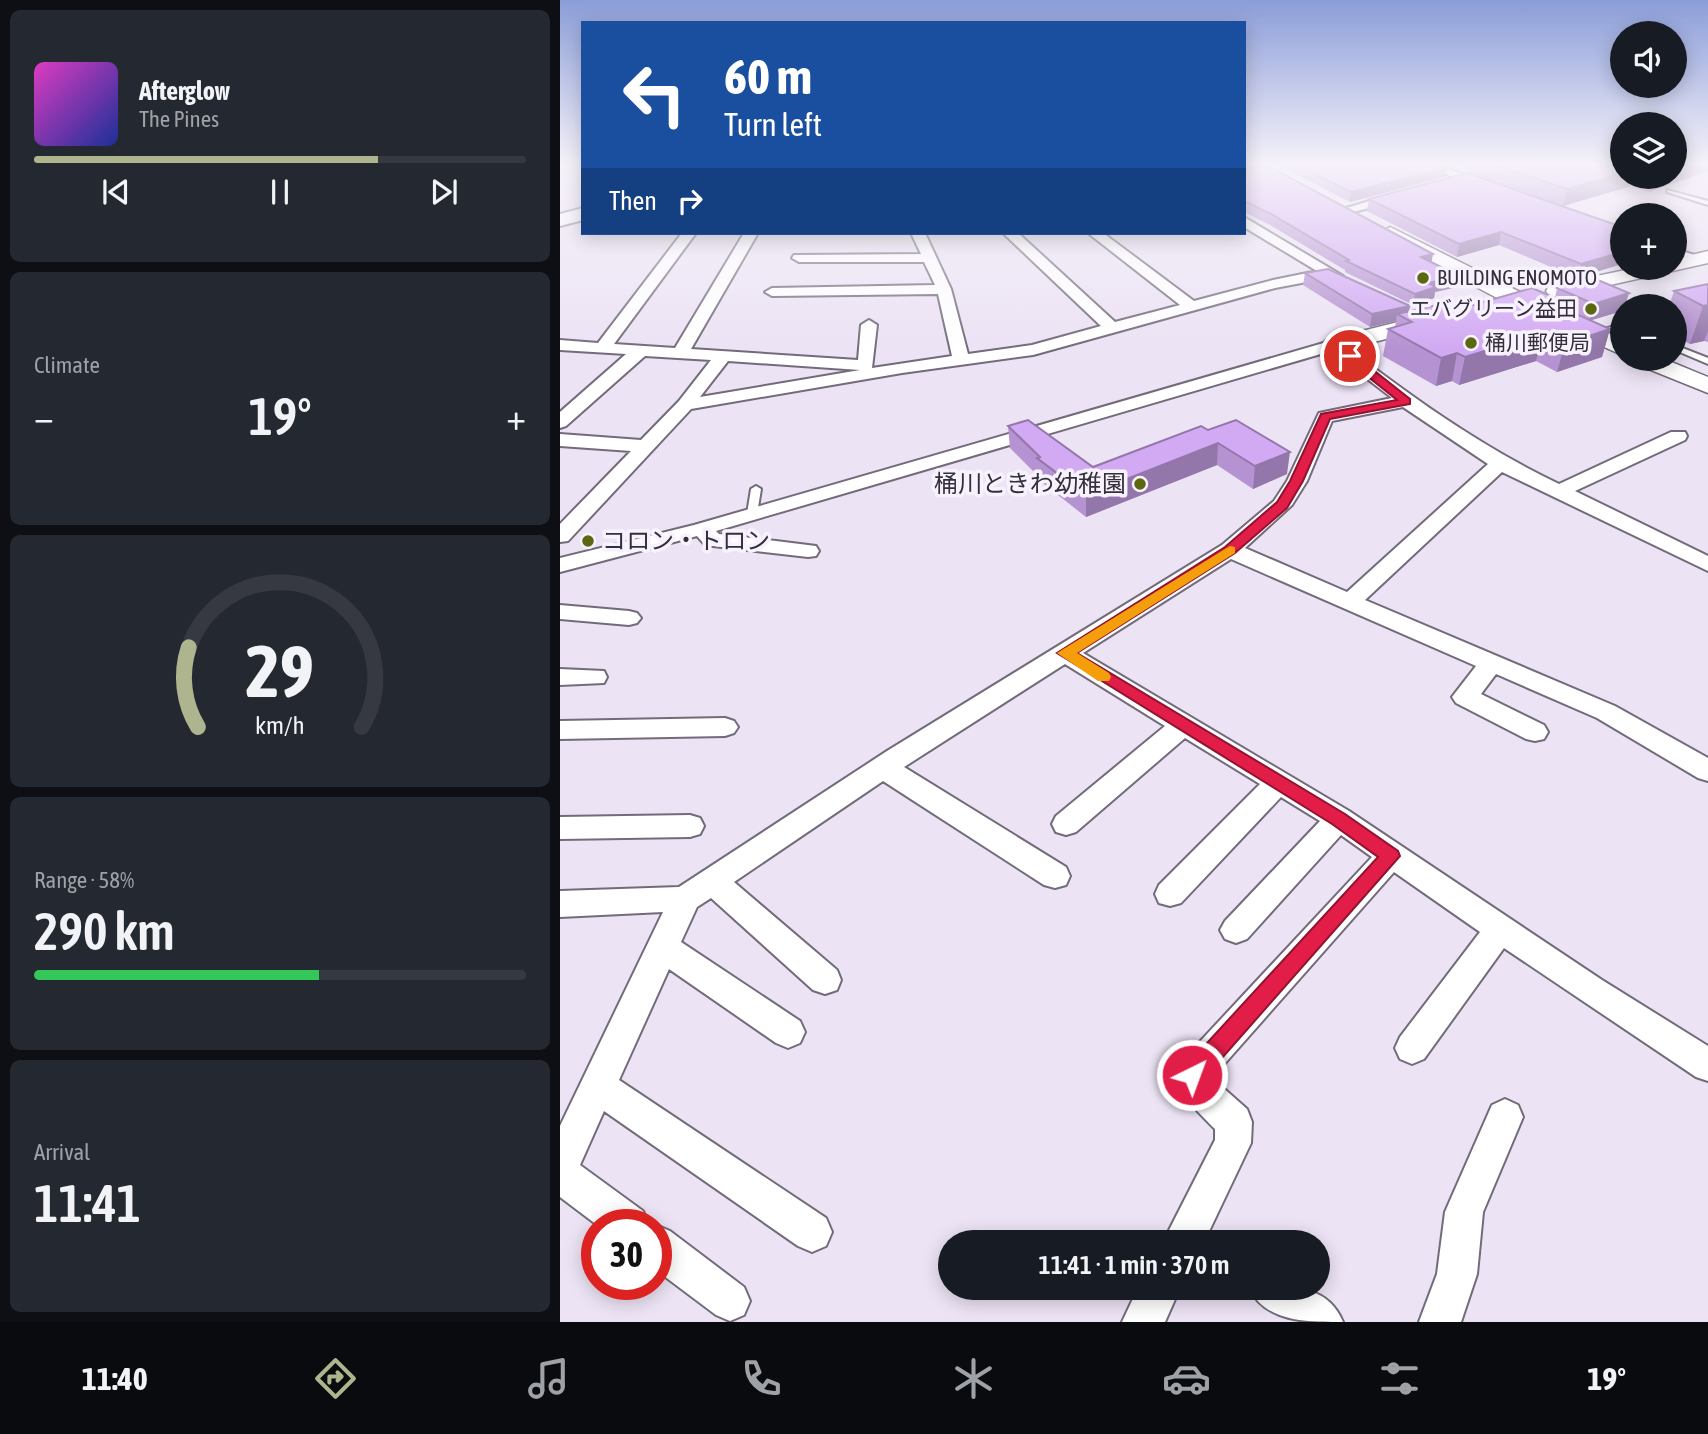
<!DOCTYPE html>
<meta charset="utf-8">
<style>
body{margin:0;font-family:"Asap Condensed","Noto Sans JP",sans-serif;background:#242831;color:#f1f3f6;height:100vh;display:flex;flex-direction:column;font-size:26px;white-space:nowrap}
*{box-sizing:border-box;margin:0}
p{font-size:23px;color:#9ea1a6}
.icon{flex:none;width:38px;height:38px;fill:none;stroke:currentColor;stroke-width:2;stroke-linecap:round;stroke-linejoin:round}
.map{position:relative;flex:1;overflow:hidden}
.drawer{display:flex;flex-direction:column;gap:10px;padding:10px;background:#0d0f14;width:560px}
.drawer>*{flex:none}
.hud{position:absolute;left:21px;top:21px;width:665px;height:214px;border-radius:0px;box-shadow:0 4px 18px #0003;background:#1a4fa0;color:#fff;overflow:hidden}
.fabs{position:absolute;left:1050px;top:21px;display:grid;gap:14px}
.fabs a{display:grid;place-items:center;width:77px;height:77px;border-radius:50%;background:#171b24;box-shadow:0 4px 18px #0003;font-size:35px}
.speed{position:absolute;left:21px;top:1209px;display:flex;gap:14px;font-size:35px;font-weight:700;text-align:center}
.speed>*{display:grid;place-content:center;width:91px;height:91px;border-radius:50%;background:#171b24;box-shadow:0 4px 18px #0003;line-height:1}
.speed .limit{border:10px solid #d22;background:#fff;color:#111}
.pin{position:absolute;display:grid;place-items:center;width:60px;height:60px;color:#fff;margin:-30px;border:4px solid #fff;border-radius:50%;box-shadow:0 2px 7px #0007}
.me{position:absolute;width:77px;margin:-38px;rotate:42deg;stroke-linejoin:round;filter:drop-shadow(0 0 5px #0008)}
.turn{display:flex;align-items:center;gap:24px;height:147px;padding:0 28px;font-size:32px}
.turn .icon{width:91px;height:91px;stroke-width:2.5}
.turn b{display:block;font-size:49px;line-height:60px}
.then{display:flex;align-items:center;height:66px;padding:0 28px;background:#0003;gap:14px;font-size:26px}
.big{font-size:52px;font-weight:600;line-height:1.1}
.drawer .card{flex:1;display:flex;flex-direction:column;justify-content:center;gap:10px;min-width:0;padding:0 24px;border-radius:10px;background:#242831}
.drawer .dial{align-items:center;gap:0}
.dial svg{height:182px;overflow:visible;fill:none;stroke:#363941;stroke-width:7;stroke-linecap:round;text-anchor:middle}
.dial text{fill:#f1f3f6;stroke:none}
.song{display:flex;align-items:center;gap:21px}
.cover{width:84px;height:84px;border-radius:10px;background:linear-gradient(135deg,hsl(310 70% 55%),hsl(230 70% 35%))}
.played{height:7px;border-radius:4px;background:linear-gradient(90deg,#aeb48e 70%,#363941 70%)}
.keys{display:flex;justify-content:space-around;direction:ltr}
.heat{display:flex;justify-content:space-between;align-items:center;font-size:38px;direction:ltr}
.charge{height:10px;border-radius:5px;background:linear-gradient(90deg,#34c759 58%,#363941 0)}
.trip{position:absolute;left:378px;top:1230px;width:392px;height:70px;border-radius:35px;background:#171b24;box-shadow:0 4px 18px #0003;font-weight:600;line-height:70px;text-align:center}
.menu{display:flex;height:112px;justify-content:space-around;align-items:center;background:#090b0e;color:#9ea1a6}
.menu .icon{width:49px;height:49px}
.menu .active{color:#aeb48e}
.menu b{font-size:32px;color:#f1f3f6}
main{display:flex;flex:1;min-height:0}
.map>svg:first-child{display:block}
.lines{fill:none;stroke-linecap:round;stroke-linejoin:round}
.lane-casing{stroke:#736b7a;stroke-width:4}
.street-casing{stroke:#736b7a;stroke-width:4}
.secondary-casing{stroke:#736b7a;stroke-width:3}
.primary-casing{stroke:#736b7a;stroke-width:4}
.lane{fill:#fff;fill-rule:evenodd}
.street{fill:#fff;fill-rule:evenodd}
.secondary{fill:#fff;fill-rule:evenodd}
.primary{fill:#fff;fill-rule:evenodd}
.wall{fill:#b592d1}
.shaded-wall{fill:#9377aa}
.building{fill:#d2aaf3;stroke:#9377aa;stroke-width:2}
.route{fill:#e11d48;stroke:#92132f;stroke-width:2}
.slow{fill:#f59e0b}
.poi-dot{fill:#5c680f;stroke:#f8f1ff;stroke-width:2.5}
.labels{text-anchor:middle;stroke-width:7;stroke-linejoin:round;paint-order:stroke}
.far-poi-label{font-size:21px;fill:#333037;stroke:#f8f1ff;text-anchor:start}
.poi-label{font-size:24px;fill:#333037;stroke:#f8f1ff;text-anchor:end}
</style>
<main>
<section class="drawer">
<div class="card">
<div class="song"><i class="cover"></i><div><b>Afterglow</b><p>The Pines</p></div></div>
<div class="played"></div>
<div class="keys"><svg class="icon" aria-label="previous" viewBox="0 0 24 24"><path d="M18 5L8 12l10 7zM5 5v14"/></svg><svg class="icon" aria-label="pause" viewBox="0 0 24 24"><path d="M8 5v14M16 5v14"/></svg><svg class="icon" aria-label="next" viewBox="0 0 24 24"><path d="M6 5l10 7-10 7zM19 5v14"/></svg></div>
</div>
<div class="card"><p>Climate</p>
<div class="heat"><a>−</a><b class="big">19°</b><a>+</a></div>
</div>
<div class="card dial"><svg viewBox="0 0 100 80">
<path d="M14 69A42 42 0 1 1 86 69"/>
<path d="M14 69A42 42 0 0 1 10 34" stroke="#aeb48e"/>
<text x="50" y="56" font-size="32" font-weight="700">29</text>
<text x="50" y="72" font-size="11">km/h</text>
</svg></div>
<div class="card"><p>Range · 58%</p><b class="big">290 km</b><div class="charge"></div></div>
<div class="card"><p>Arrival</p><b class="big">11:41</b></div>
</section>
<div class="map">
<svg width="1148" height="1322" viewBox="0 0 1148 1322">
<rect width="100%" height="100%" fill="#ece3f4"/>
<g class="lines">
<defs>
<path id="lane" d="M1107 190 1148 201V205L1107 192Z
M1062 324V328L1034 335 1030 333Z
M1115 345 1148 358V364L1115 350Z
M196 486 201 489 197 514 192 517 187 514 191 489Z"/>
<path id="street" d="M860 164H877L936 187 926 190Z
M839 192 843 193V199L786 214 780 210Z
M684 217 783 276 776 280 768 278 715 288 473 355 342 373 131 409 8 541 0 542V524L71 451 0 446V434L81 440 119 401 151 360 85 356 6 426 0 428V412L66 354 0 350V340L38 343 122 233H136L54 344 115 348 184 233H198L131 349 298 360 301 325 309 320 317 325 312 368 392 356 378 294 212 296 205 292 212 288 375 285 364 262H239L232 258 234 255 361 254 351 233H365L391 289 408 354 472 345 541 326 443 233H458L555 322 620 305 528 233H543L634 301 713 280 757 271 684 227ZM168 361 300 370 140 397Z
M1115 249 1141 257 1143 260 1136 264 1115 258Z
M774 340 780 342C849 395 919 446 999 484L1111 432H1125L1127 436 1125 440 1015 491 1148 556V571L942 472 805 600 1055 706 1148 758V781L1138 778 1037 718 936 674 921 694 984 725 988 732 984 739 975 741 966 739 896 703 892 697 916 666 671 559 523 653 789 811 1042 980 1148 1046V1081L1136 1077 944 948 864 1059 852 1064 840 1059 835 1048 840 1037 920 932 834 872 652 1078 687 1109 692 1122 691 1143 644 1242H603L655 1140V1129C635 1109 626 1101 614 1075L620 1063 812 857 781 835 687 939 676 943 665 939 660 930 665 921 760 821 721 797 621 903 610 906 599 903 595 894 599 885 700 784 625 738 516 832 506 835 496 832 492 824 496 816 605 726 505 664 344 767 506 867 510 876 506 885 495 888 484 885 323 781 174 882 277 970 281 980 277 990 265 994 253 990 151 898 137 907 121 942 240 1021 245 1032 240 1043 228 1048 216 1043 109 969 59 1080 266 1218 272 1232 266 1246 252 1252 238 1246 44 1111 20 1165 83 1211 89 1225H37L0 1197V1126L103 912 0 917V891L119 887 327 751 662 545 714 501 727 481 759 413 832 398 771 351 156 531 159 534 248 545 256 546 259 551 256 556 248 557 153 546 145 545 137 536 0 572V558L134 525ZM843 407 928 464 787 592 685 548 732 505 747 481 772 421Z
M0 605 69 611 77 613 81 618 77 623 69 625 0 619Z
M0 669 44 671 47 677 44 683 0 685Z
M165 718 174 721 178 727 174 733 165 736 0 739V721Z
M130 815 140 818 144 826 140 834 130 837 0 839V817Z
M945 1099 958 1105 963 1117 923 1212 917 1274 901 1322H859L877 1274 885 1212 932 1105Z
M96 1225 110 1231 184 1287 190 1301 184 1315 170 1321 156 1315 96 1270Z
M578 1288H620L605 1322H562Z
M689 1288C726 1288 766 1281 783 1322 745 1322 706 1322 689 1288Z"/>
<path id="secondary" d="M830 227 966 295 1062 339V355L950 305 823 237 820 233Z
M1148 251V263L997 297 989 296 986 291 989 286 1075 268H1115V259Z
M874 313 882 315 885 320 882 325 774 352 766 350 762 345 766 340Z
M1072 359H1104L1148 377V393L1076 364Z"/>
<path id="primary" d="M23 208V220L0 226V214Z"/>
</defs>
<use href="#lane" class="lane-casing"/>
<use href="#street" class="street-casing"/>
<use href="#secondary" class="secondary-casing"/>
<use href="#primary" class="primary-casing"/>
<use href="#lane" class="lane"/>
<use href="#street" class="street"/>
<use href="#secondary" class="secondary"/>
<use href="#primary" class="primary"/>
</g>
<path class="wall" d="M684 164 872 262 897 287 875 292 874 298 853 305 785 272V270L710 225 684 212Z
M716 164H878L885 177 790 202Z
M909 164H1062V177H1115L1089 192 1071 186 1003 206 907 172Z
M809 199 1062 227 1017 278 939 245 897 257 807 211Z
M745 273 850 306 849 311 889 312 995 298 997 288 1062 306V311L1031 320 1050 329 1042 357 997 372 976 361 899 385 892 381 876 386 823 356 828 329 835 327 836 321 810 327 743 285Z
M1148 284V342L1144 341 1130 344 1115 336V306H1109L1114 291Z
M448 426 533 467 641 426 727 474 693 489 657 465 526 517 479 480 478 476 450 448Z"/>
<path class="shaded-wall" d="M1127 164H1148V171L1089 192 1093 177H1115V168Z
M887 168 885 177 790 202 791 192Z
M1062 173V177H1074L1071 186 1003 206 1007 189Z
M941 232 939 245 897 257 899 244Z
M1062 252V264L1017 278 1021 264Z
M873 254 871 265 861 257Z
M899 276 897 287 875 292 874 298 853 305 855 294 868 283Z
M1069 293 1065 306H1062V311L1029 321 1034 304Z
M1148 305V331L1144 341 1130 344 1143 306Z
M850 306 847 318 837 314 836 321 810 327 812 314Z
M1050 329 1042 357 997 372 1005 344Z
M983 333 976 361 899 385 905 357Z
M897 353 892 381 876 386 881 358Z
M658 443 657 465 526 517V495Z
M730 452 727 474 693 489 695 466Z"/>
<path class="building" d="M684 164H704L873 254 861 257 899 276 868 283 876 287 855 294 786 261 789 260 711 214 684 201Z
M735 164H878L887 168 791 192Z
M934 164H1062V173L1007 189Z
M1115 164H1127L1115 168Z
M907 173 1062 227V252L1021 264 941 232 899 244 809 199Z
M768 269 850 306 812 314 745 273Z
M1033 278 1069 293 1034 304 997 288Z
M1148 284V305L1143 306 1114 291Z
M972 288 1007 303 998 306 1050 329 1005 344 983 333 905 357 897 353 881 358 828 329 852 322 837 314 877 305 889 312Z
M468 420 533 467 641 426 648 430 676 420 730 452 695 466 658 443 526 495 477 458 480 457 448 426Z"/>
<linearGradient id="sky" x2="0" y2="1"><stop stop-color="#8b9dd8"/><stop offset="0.47" stop-color="#f6f2fa"/><stop offset="1" stop-color="#f6f2fa" stop-opacity="0"/></linearGradient>
<rect width="1148" height="349" fill="url(#sky)"/>
<path class="route" d="M786 354H793L850 399V404L770 419 743 481 727 508 675 553 517 653 785 814 838 851 840 856 640 1083 632 1086 624 1083 621 1075 624 1068 818 857 772 824 497 653 665 547 717 502 730 481 761 414 837 400 786 359Z"/>
<path class="slow" d="M670 546 675 547V553L517 653 549 673 551 677 549 681H538L497 653Z"/>
<g class="poi-dot">
<circle cx="863" cy="278" r="7"/>
<circle cx="1031" cy="309" r="7"/>
<circle cx="911" cy="343" r="7"/>
<circle cx="580" cy="484" r="7"/>
<circle cx="28" cy="541" r="7"/>
</g>
<g class="labels">
<g class="far-poi-label">
<text x="877" y="285">BUILDING ENOMOTO</text>
<text x="1017" y="316" text-anchor="end">エバグリーン益田</text>
<text x="925" y="350">桶川郵便局</text>
</g>
<g class="poi-label">
<text x="566" y="492">桶川ときわ幼稚園</text>
<text x="42" y="549" text-anchor="start">コロン・トロン</text>
</g>
</g>
</svg>
<div class="fabs">
<a><svg class="icon" aria-label="sound" viewBox="0 0 24 24"><path d="M4 9h4l5-4v14l-5-4H4zM17 9q2 3 0 6"/></svg></a>
<a><svg class="icon" aria-label="layers" viewBox="0 0 24 24"><path d="M12 4l9 5-9 5-9-5zM3 14l9 5 9-5"/></svg></a>
<a>+</a>
<a>−</a>
</div>
<div class="speed"><div class="limit">30</div></div>
<div class="pin" style="left:790px;top:356px;background:#d93025"><svg class="icon" aria-label="arrive" viewBox="0 0 24 24"><path d="M6 21V4h12l-3 4 3 4H6"/></svg></div>
<svg class="me" style="left:632px;top:1075px" viewBox="-20 -20 40 40"><circle r="17" fill="#e11d48" stroke="#fff" stroke-width="3"/><path d="M0-11L8 9 0 5-8 9z" fill="#fff"/></svg>
<div class="trip">11:41 · 1 min · 370 m</div>
<div class="hud">
<div class="turn"><svg class="icon" aria-label="left" viewBox="0 0 24 24"><path d="M17 20v-9H6M10 6l-5 5 5 5"/></svg><div><b>60 m</b>Turn left</div></div>
<div class="then">Then<svg class="icon" aria-label="right" viewBox="0 0 24 24"><path d="M7 20v-9h11M14 6l5 5-5 5"/></svg></div>
</div>
</div>
</main>
<nav class="menu">
<b>11:40</b>
<svg class="icon active" aria-label="directions" viewBox="0 0 24 24"><path d="M12 3l9 9-9 9-9-9zM9 14v-3h6M13 9l2 2-2 2"/></svg>
<svg class="icon" aria-label="music" viewBox="0 0 24 24"><path d="M9 18V5l10-2v13"/><circle cx="6" cy="18" r="3"/><circle cx="16" cy="16" r="3"/></svg>
<svg class="icon" aria-label="phone" viewBox="0 0 24 24"><path d="M5 4h4l2 5-3 2q2 4 5 5l2-3 5 2v4C11 20 4 13 5 4z"/></svg>
<svg class="icon" aria-label="climate" viewBox="0 0 24 24"><path d="M12 3v18M4 7l16 10M4 17L20 7"/></svg>
<svg class="icon" aria-label="car" viewBox="0 0 24 24"><path d="M5 17H2v-5l4-1 3-4h7l3 4 3 1v5h-3M9 17h6M6 11h13"/><circle cx="7" cy="17" r="2"/><circle cx="17" cy="17" r="2"/></svg>
<svg class="icon" aria-label="filters" viewBox="0 0 24 24"><path d="M4 7h16M4 17h16"/><circle cx="9" cy="7" r="2"/><circle cx="15" cy="17" r="2"/></svg>
<b>19°</b>
</nav>
